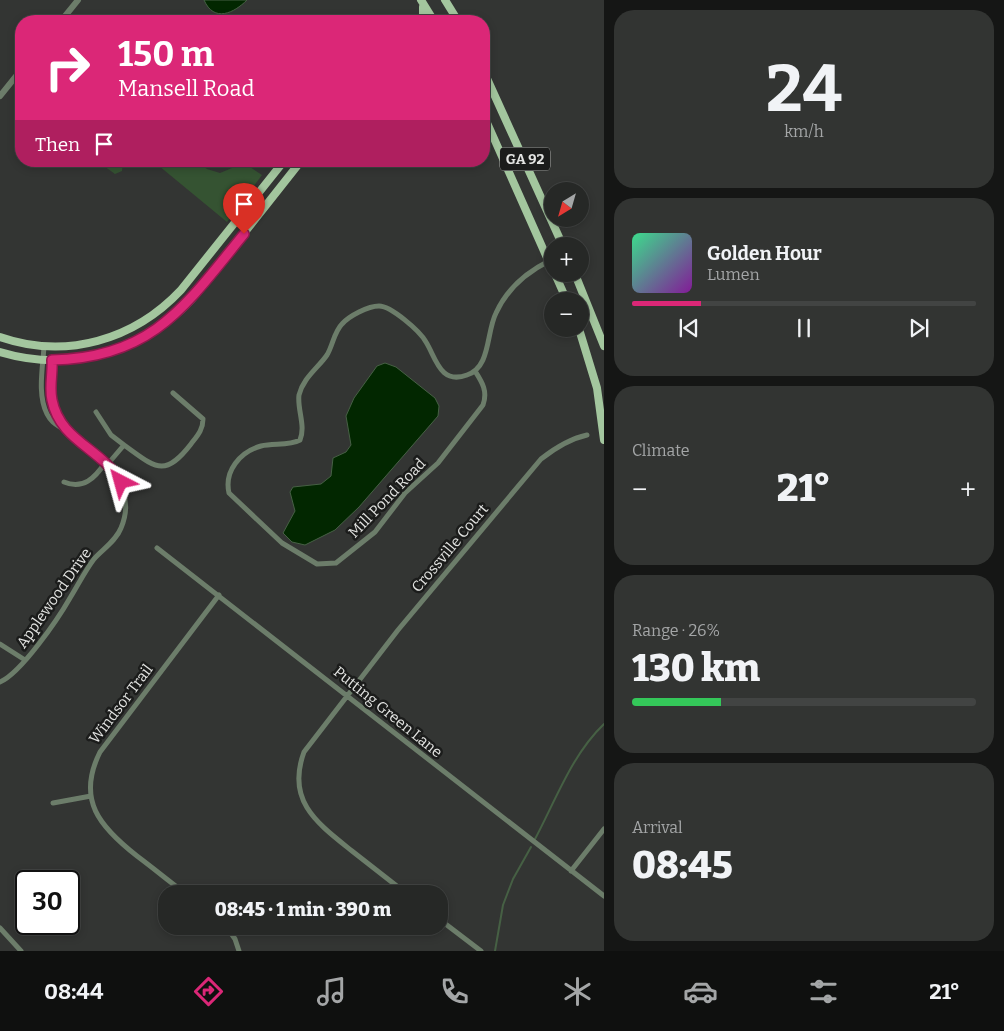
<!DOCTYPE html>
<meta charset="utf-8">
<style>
body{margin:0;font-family:Bitter,serif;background:#323432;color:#f1f3f6;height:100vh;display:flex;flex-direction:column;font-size:19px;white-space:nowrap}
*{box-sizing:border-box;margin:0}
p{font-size:16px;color:#a4a6a7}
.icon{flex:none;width:28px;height:28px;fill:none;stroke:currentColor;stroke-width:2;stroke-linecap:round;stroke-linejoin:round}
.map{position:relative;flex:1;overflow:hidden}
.drawer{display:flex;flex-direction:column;gap:10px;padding:10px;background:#151615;width:400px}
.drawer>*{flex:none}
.top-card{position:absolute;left:15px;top:15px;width:475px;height:152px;border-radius:20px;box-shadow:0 2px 8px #0003,0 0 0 1px #424443;background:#db2777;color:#fff;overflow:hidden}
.needle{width:32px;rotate:217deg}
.fabs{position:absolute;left:544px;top:182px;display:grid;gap:10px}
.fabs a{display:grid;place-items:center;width:45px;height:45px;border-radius:50%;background:#262826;box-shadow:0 2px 8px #0003,0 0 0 1px #424443;font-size:25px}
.speed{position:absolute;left:15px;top:870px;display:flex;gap:10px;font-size:25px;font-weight:700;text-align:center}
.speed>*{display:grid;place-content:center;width:65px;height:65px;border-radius:50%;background:#262826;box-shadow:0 2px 8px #0003,0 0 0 1px #424443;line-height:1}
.speed .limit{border:2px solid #111;border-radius:8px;background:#fff;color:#111}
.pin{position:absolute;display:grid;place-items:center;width:42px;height:42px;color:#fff;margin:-51px -21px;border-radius:50% 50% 50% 0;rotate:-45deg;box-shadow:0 0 5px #0007}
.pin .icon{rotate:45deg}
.me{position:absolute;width:55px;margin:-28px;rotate:321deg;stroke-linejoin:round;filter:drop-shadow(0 0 4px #0008)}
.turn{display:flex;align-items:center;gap:18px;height:105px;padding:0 20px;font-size:22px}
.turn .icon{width:65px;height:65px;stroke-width:2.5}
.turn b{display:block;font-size:35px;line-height:42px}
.then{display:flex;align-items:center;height:48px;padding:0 20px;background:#0003;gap:10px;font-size:19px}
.big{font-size:38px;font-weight:800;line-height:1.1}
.drawer .widget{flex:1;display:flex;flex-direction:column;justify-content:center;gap:8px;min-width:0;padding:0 18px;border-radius:20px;background:#323432}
.drawer .dial{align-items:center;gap:0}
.dial b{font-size:65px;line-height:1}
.song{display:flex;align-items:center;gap:15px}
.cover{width:60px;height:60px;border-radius:8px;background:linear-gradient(135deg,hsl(150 70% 55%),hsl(290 70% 35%))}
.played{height:5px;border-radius:2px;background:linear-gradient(90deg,#db2777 20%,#424443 20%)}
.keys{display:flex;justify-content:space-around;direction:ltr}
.heat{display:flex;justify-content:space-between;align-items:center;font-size:28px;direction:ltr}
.charge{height:8px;border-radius:4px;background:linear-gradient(90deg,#34c759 26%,#424443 0)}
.trip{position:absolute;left:158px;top:885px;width:290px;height:50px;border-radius:20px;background:#262826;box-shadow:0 2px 8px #0003,0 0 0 1px #424443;font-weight:800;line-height:50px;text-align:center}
.tabs{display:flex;height:80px;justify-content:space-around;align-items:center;background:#0f100f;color:#a4a6a7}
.tabs .icon{width:35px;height:35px}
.tabs .active{color:#db2777}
.tabs b{font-size:22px;color:#f1f3f6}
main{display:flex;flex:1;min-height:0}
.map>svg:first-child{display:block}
.green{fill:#355332}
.water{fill:#022700;stroke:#466044}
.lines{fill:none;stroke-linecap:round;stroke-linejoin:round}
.stream{stroke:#466044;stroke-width:2}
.minor{stroke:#6c7d6a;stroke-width:5}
.tertiary{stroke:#6c7d6a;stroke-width:6}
.primary{stroke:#a3c69e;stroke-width:8}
.route-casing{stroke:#8e194d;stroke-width:12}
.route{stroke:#db2777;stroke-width:9}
.labels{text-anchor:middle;stroke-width:5;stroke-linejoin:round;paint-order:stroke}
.shield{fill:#1b1c1b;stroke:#a7a8a6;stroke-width:1}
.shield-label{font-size:14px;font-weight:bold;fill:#e3e4e2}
.street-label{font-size:15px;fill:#e3e4e2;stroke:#1b1c1b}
</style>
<main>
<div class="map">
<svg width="604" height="951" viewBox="0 0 604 951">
<rect width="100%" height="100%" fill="#333533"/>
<path class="green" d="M97 161H123L122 171 115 174Z
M153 161H196L207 169 220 173 244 163 262 175 227 222Z"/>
<path class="water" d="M204 0H247C234 13 214 23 204 0Z
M385 363 396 367 435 398 439 406 438 416 359 507 335 530 305 545 292 542 283 533 295 511 290 492 293 487 321 484 331 476 333 458 346 452 351 445 346 416 354 398 377 366Z"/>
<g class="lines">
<path class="stream" d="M534 841C555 802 572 754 604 724
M495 951 503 905 513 879 531 847"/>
<path class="minor" d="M53 360 52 399 64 429
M475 371C482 382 488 391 483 405L438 463 405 493 375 532 336 563 317 564 282 543 229 493C224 471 240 452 261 446 274 443 289 446 300 440 306 426 297 409 299 395 303 378 318 368 327 355 333 345 334 332 342 324 349 316 368 306 379 306 391 306 420 331 426 342 436 358 440 385 467 375 491 367 486 333 496 313 507 289 525 273 549 261
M96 412 111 435 124 445 107 465
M124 445C155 467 164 479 191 444 197 436 203 430 203 419L173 393
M64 482C83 490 95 478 105 463
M157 548 604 896
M0 644 25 660
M0 682C21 673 58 619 70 598 78 585 85 571 94 559 103 549 116 541 121 528 140 484 97 453 66 431 58 425 52 424 47 414 37 394 43 367 44 346
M53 803 91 796
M571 871 604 829
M186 894C169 881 153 868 137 856 100 827 76 800 100 752L219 595
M407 894C388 879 370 865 352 851 317 823 286 801 304 752L398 630 541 459C555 448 569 439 587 435
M439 919 481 951
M226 926 235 939 239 951
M0 928 21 951"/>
<path class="tertiary" d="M61 21 78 0
M0 96 21 70"/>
<path class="primary" d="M421 0 434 21
M445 0 458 21
M423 21V7
M484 72 563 246
M484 116 552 269
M555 274 567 301
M575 274 604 346
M579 329 597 388 604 440
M0 337C66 360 134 340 181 290L284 161
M0 352C70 373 143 352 192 299L301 161"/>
</g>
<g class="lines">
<defs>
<path id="route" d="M121 482C101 448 60 441 52 400 49 387 53 373 52 360 153 358 186 305 244 234"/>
</defs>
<use href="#route" class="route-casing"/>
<use href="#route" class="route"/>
</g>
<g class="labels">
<rect class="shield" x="500" y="147.5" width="50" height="23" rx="4"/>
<g class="shield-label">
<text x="525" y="164">GA 92</text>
</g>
<g class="street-label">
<text transform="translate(387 498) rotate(-46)" y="5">Mill Pond Road</text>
<text transform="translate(450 548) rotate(-50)" y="5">Crossville Court</text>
<text transform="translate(54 598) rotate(-55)" y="5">Applewood Drive</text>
<text transform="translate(121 704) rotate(-53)" y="5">Windsor Trail</text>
<text transform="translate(388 712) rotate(39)" y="5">Putting Green Lane</text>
</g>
</g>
</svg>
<div class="fabs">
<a><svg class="needle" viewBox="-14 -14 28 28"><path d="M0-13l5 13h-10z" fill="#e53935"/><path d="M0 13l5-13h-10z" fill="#a4a6a7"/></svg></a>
<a>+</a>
<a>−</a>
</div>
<div class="speed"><div class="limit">30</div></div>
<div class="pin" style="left:244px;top:234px;background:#d93025"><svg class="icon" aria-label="arrive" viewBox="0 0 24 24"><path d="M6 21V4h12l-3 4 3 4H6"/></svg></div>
<svg class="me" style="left:121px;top:482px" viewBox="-20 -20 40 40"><path d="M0-17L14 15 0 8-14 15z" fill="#db2777" stroke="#fff" stroke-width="4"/></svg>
<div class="trip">08:45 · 1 min · 390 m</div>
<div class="top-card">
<div class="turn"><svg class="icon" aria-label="right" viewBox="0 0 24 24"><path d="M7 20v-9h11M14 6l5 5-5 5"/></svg><div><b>150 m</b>Mansell Road</div></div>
<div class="then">Then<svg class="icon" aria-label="arrive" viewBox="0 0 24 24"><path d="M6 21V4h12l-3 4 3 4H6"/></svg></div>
</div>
</div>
<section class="drawer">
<div class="widget dial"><b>24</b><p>km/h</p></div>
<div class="widget">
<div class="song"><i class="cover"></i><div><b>Golden Hour</b><p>Lumen</p></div></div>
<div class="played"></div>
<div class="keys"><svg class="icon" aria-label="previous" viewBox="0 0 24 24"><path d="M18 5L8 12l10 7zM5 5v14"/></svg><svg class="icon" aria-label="pause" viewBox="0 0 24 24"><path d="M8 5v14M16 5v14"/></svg><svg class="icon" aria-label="next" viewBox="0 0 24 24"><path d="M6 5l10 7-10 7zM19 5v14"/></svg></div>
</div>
<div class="widget"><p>Climate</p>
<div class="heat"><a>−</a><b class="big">21°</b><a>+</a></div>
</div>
<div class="widget"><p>Range · 26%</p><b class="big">130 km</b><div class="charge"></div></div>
<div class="widget"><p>Arrival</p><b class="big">08:45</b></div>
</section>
</main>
<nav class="tabs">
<b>08:44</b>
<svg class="icon active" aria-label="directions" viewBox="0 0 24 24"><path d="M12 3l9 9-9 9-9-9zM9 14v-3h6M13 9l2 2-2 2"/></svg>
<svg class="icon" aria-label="music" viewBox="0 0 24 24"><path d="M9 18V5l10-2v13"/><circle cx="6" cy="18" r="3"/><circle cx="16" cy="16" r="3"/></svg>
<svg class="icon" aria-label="phone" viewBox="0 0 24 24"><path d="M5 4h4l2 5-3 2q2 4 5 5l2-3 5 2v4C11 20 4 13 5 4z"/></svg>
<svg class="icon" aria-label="climate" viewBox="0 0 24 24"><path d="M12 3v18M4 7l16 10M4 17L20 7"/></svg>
<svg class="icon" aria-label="car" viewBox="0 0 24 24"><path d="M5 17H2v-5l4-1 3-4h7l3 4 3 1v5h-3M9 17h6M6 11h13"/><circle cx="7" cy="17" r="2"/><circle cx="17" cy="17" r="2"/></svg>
<svg class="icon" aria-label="filters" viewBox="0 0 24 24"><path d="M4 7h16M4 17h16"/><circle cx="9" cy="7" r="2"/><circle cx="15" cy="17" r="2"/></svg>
<b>21°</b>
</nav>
